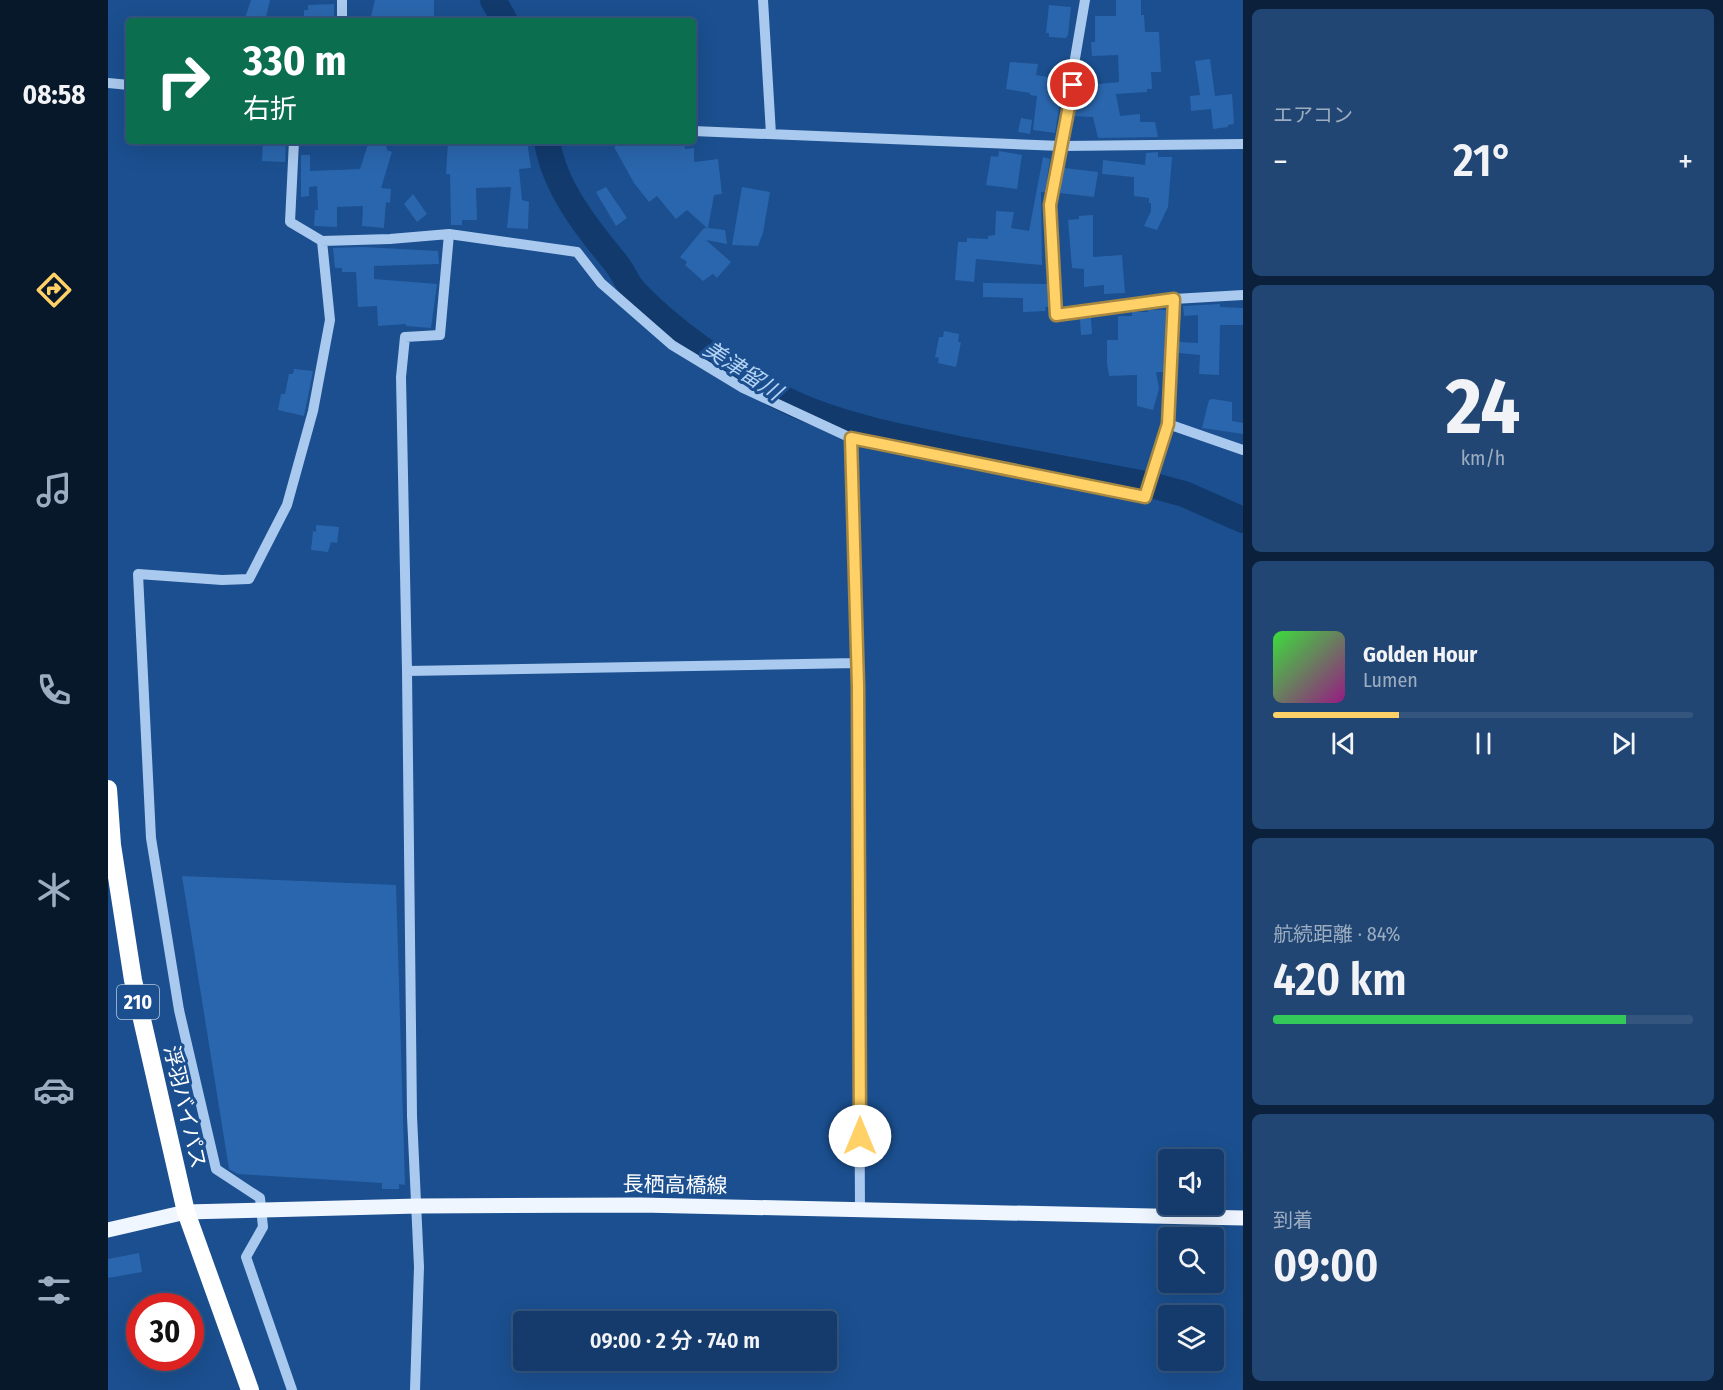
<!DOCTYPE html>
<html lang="ja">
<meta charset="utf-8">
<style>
body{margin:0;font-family:"Fira Sans Condensed","Noto Sans JP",sans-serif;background:#214673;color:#f1f3f6;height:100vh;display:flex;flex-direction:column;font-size:22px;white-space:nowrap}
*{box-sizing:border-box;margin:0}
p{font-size:20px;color:#9dadc1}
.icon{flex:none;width:33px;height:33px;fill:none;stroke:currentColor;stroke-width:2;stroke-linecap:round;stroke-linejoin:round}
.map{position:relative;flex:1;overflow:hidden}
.details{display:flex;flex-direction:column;gap:9px;padding:9px;background:#0b203b;width:480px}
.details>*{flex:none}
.hud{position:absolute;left:18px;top:18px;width:570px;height:126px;border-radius:6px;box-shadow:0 6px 24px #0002,0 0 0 2px #33557e;background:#0b6e4f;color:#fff;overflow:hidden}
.tools{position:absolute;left:1050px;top:1149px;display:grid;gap:12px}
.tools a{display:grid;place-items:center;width:66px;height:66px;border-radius:6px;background:#143b6b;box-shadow:0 6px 24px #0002,0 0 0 2px #33557e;font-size:30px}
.speed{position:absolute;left:18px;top:1293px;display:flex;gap:12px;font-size:30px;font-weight:700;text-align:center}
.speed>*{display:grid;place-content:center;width:78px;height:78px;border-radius:50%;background:#143b6b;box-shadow:0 6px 24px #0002,0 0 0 2px #33557e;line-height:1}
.speed .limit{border:9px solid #d22;background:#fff;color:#111}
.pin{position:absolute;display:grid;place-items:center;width:51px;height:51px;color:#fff;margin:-26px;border:3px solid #fff;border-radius:50%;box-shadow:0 2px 6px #0007}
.me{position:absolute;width:66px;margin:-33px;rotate:0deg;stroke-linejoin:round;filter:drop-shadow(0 0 4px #0008)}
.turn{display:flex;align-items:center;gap:21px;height:126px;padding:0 18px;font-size:27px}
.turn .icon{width:78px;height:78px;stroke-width:2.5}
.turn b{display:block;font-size:42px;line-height:51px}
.big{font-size:45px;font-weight:600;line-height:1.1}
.details .tile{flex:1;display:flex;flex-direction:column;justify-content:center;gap:9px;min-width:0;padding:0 21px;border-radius:9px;background:#214673}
.details .dial{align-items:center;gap:0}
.dial b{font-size:78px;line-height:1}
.song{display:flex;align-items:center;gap:18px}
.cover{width:72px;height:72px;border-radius:9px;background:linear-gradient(135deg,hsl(120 70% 55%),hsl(310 70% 35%))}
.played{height:6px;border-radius:3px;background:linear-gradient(90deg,#ffd166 30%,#33557e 30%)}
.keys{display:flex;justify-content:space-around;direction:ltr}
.heat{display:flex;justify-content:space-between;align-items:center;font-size:33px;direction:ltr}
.charge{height:9px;border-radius:4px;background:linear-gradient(90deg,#34c759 84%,#33557e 0)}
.trip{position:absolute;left:405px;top:1311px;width:324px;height:60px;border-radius:6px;background:#143b6b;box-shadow:0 6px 24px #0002,0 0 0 2px #33557e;font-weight:600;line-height:60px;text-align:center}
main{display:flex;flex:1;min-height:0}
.tab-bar{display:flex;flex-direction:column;width:108px;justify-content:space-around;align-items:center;background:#08182b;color:#9dadc1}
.tab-bar .icon{width:42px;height:42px}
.tab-bar .active{color:#ffd166}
.tab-bar b{font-size:27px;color:#f1f3f6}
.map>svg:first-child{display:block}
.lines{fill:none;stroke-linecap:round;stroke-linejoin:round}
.river{stroke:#123a6d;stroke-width:26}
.building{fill:#2a66ad}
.minor{stroke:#a9c9ee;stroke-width:10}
.major{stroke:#f0f6ff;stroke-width:15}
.highway{stroke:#fff;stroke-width:18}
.route-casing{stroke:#a68842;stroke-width:15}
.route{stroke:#ffd166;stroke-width:10}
.labels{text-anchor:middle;stroke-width:6;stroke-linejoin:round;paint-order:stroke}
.shield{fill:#1b4f8f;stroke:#bbcadd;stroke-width:1.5}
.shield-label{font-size:20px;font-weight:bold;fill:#fff}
.street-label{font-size:21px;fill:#fff;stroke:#1b4f8f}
.water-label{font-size:22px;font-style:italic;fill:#b5d3f5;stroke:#1b4f8f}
</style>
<main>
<nav class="tab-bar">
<b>08:58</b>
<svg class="icon active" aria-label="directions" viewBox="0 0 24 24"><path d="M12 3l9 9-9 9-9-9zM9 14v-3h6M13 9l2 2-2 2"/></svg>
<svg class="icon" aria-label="music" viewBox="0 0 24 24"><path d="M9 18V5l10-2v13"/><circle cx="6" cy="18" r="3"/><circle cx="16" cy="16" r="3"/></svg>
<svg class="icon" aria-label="phone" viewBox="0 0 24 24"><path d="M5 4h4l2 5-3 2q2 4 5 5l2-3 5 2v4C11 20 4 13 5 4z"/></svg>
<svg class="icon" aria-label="climate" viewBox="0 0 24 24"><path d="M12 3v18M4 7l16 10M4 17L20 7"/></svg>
<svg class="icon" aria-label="car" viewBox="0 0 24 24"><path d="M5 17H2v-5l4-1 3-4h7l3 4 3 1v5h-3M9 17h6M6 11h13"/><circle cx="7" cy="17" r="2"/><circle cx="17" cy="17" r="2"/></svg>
<svg class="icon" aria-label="filters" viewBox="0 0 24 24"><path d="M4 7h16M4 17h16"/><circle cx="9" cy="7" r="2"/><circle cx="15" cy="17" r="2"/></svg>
</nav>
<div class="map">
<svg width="1135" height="1390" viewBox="0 0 1135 1390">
<rect width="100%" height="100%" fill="#1b4f8f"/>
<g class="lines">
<path class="river" d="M385 0 397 21
M439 141C446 187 479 228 507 262 515 271 519 284 527 292 569 336 646 389 703 411 752 430 804 439 856 450 918 462 981 473 1043 485L1076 494 1135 520"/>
</g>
<path class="building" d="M143 0H162L157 21H136Z
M267 0H326V21H262Z
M1008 0H1033V15H1036L1037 32H1051L1053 72H1043L1044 89H1039V92L1008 94 1012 116 1032 114V122H1047L1050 137 990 138 985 117 965 116 970 86 1011 82 1010 55 984 56 983 42H987V16H1008Z
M226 4V21H196V10H200V5Z
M941 5 963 7 960 35 958 38 941 37V33H938Z
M1102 59 1107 96 1124 94 1126 124 1120 125V127L1105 129 1103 109 1083 111 1082 96 1092 95 1087 61Z
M902 62 930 64 928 75 952 79V82L955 83 947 133 925 130 929 96 922 95V93L898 89Z
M913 118 924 120 922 134 910 132Z
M155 141H178L177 162 154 161Z
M261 141 278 146 279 150 284 152 273 188 283 189 282 203 278 202 276 228 254 226 255 206 229 207V227L206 226 207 210H210L209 186 201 187V196L193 197V155H202V171L252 169Z
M340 141H419L423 168 411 169 414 200 421 202 420 229 399 228 403 187 368 188 369 220H354V225H343L342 174H338Z
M518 141H576L577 149 586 148V162L610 159 614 194 606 195 600 228 617 230 619 244 598 240 623 262 609 278 605 274 595 281 577 265 579 262 572 257 596 228H599L579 210 568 219 549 196 541 202 526 183 506 147Z
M891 151 914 155 909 189 878 185 883 156 890 157Z
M1050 152V157H1064L1060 207 1049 230 1036 226 1043 211V203H1041V198L1026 196V177L994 174 995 160 1037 165 1038 153Z
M935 157 942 159 937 192H933L934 265 868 259 866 282 847 280 850 242H859V238L880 239V236L887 235 888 211 906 212 903 228 921 231Z
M956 168 990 172 986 197 952 193Z
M498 187 519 218 508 226 488 192Z
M634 187 662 192 655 233 650 246 624 245Z
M305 194 319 214 309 222 296 204Z
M985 215V257L1014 255 1017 293 996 294V285L976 287V269L964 268 960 220 971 219V216Z
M255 247 330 251 331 264 266 266V279L329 284 323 328 298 326V324L270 326 269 306 250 307 248 272H234V268H227L225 248Z
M875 283 939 284 940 307H937L938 311 915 312V298L875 297Z
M1112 304V307L1135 308V325H1112L1111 375 1091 374 1092 355 1071 353V342L1090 343V315L1076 316 1075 306Z
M1040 310H1058L1055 372H1048L1051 389 1045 410 1029 406V375L1001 376 999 363V340H1010V316H1024V312H1040Z
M983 318 984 334 973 335 972 319Z
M836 331 851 334 850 342H853L848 367 830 363 831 358 827 357 831 337H835Z
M186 369 205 371 196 416 170 410 173 394H177L181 374H185Z
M1105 399 1124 402V421L1135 423V434L1094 428 1101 400Z
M208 525 231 527 229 543 223 542 220 552 203 550 205 531 208 532Z
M74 876 288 885 297 1185 291 1184V1189H274V1183L130 1174 121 1169Z
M31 1253 34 1272 0 1278V1259Z"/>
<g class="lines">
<path class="minor" d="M234 0V21
M655 0 663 134
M977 0 942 205 948 315 1066 299 1135 295
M0 83 21 85
M585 131 954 146 1135 144
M186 141 182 222 214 241 282 239 341 234 469 252 493 283 564 345 635 388 743 438 1037 497 1060 424 1066 299
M1060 424 1135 450
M743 438 749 663 752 1209
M299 671 749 663
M184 1390 138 1257 155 1227 152 1198 108 1169 71 1010 43 838 30 574 114 580 141 579 179 505 205 411 222 320 214 241
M307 1390 311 1267 304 1116 299 671 293 377 297 337 332 335 341 234"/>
<path class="major" d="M0 1230 78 1212 310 1206 533 1205 1135 1218"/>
<path class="highway" d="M0 789 4 845 25 980 78 1212 142 1390"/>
</g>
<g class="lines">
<defs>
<path id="route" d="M752 1136 750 686 743 438 1037 497 1060 424 1066 299 948 315 942 205 965 85"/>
</defs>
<use href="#route" class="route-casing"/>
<use href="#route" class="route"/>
</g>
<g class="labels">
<rect class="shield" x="9" y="985" width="42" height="34" rx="4.5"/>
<g class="shield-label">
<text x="30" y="1009">210</text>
</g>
<g class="street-label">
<text transform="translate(77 1107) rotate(77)" y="7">浮羽バイパス</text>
<text transform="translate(567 1185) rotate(1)" y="7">長栖高橋線</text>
</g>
<g class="water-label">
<text transform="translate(635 370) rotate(33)" y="8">美津留川</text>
</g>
</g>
</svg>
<div class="tools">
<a><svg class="icon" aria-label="sound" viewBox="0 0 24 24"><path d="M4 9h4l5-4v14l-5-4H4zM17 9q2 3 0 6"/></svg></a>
<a><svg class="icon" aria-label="search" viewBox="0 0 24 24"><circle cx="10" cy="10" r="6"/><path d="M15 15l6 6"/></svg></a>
<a><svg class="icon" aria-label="layers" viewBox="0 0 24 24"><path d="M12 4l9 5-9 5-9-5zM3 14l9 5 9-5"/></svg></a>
</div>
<div class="speed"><div class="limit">30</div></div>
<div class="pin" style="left:965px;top:85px;background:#d93025"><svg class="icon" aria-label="arrive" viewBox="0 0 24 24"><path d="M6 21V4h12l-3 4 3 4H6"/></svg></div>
<svg class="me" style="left:752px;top:1136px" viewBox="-20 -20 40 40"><circle r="19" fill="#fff"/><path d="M0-13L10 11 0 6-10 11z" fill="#ffd166"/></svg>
<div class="trip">09:00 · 2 分 · 740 m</div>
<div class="hud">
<div class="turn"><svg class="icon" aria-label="right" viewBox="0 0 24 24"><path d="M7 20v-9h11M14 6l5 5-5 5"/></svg><div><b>330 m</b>右折</div></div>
</div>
</div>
<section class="details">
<div class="tile"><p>エアコン</p>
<div class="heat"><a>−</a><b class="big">21°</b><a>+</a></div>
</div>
<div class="tile dial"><b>24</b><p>km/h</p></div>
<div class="tile">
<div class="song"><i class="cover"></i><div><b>Golden Hour</b><p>Lumen</p></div></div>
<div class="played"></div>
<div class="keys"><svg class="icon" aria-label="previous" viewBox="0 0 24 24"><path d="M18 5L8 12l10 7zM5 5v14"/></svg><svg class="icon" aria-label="pause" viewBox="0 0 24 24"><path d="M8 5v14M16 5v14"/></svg><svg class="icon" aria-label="next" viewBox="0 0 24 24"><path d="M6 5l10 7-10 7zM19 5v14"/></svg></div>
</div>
<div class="tile"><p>航続距離 · 84%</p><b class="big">420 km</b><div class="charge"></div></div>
<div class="tile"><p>到着</p><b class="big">09:00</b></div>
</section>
</main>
